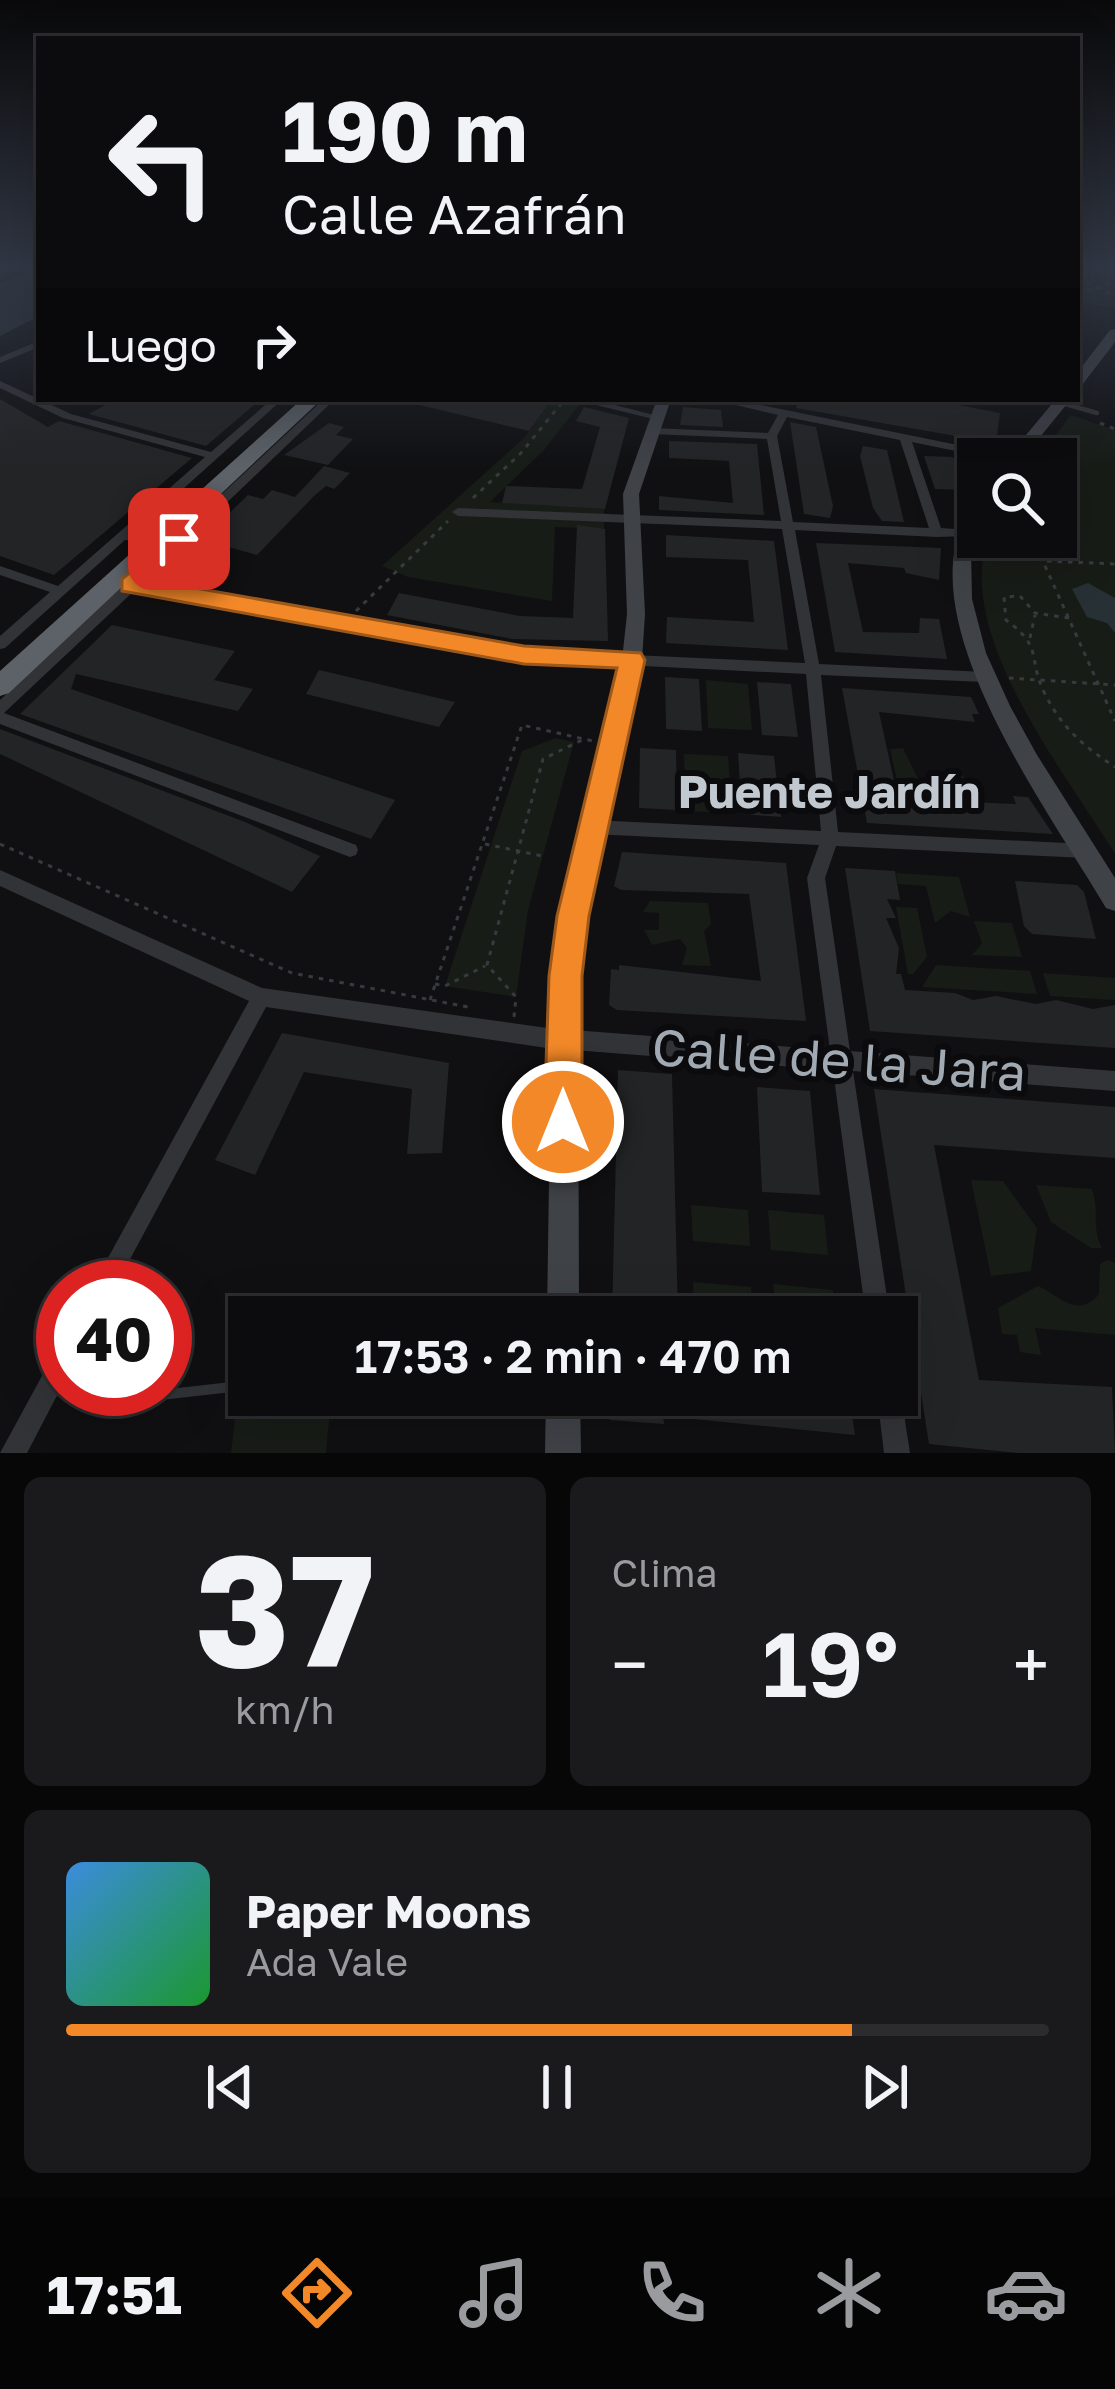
<!DOCTYPE html>
<html lang="es">
<meta charset="utf-8">
<style>
body{margin:0;font-family:"Golos Text",sans-serif;background:#1a1a1c;color:#f1f3f6;height:100vh;display:flex;flex-direction:column;font-size:45px;white-space:nowrap}
*{box-sizing:border-box;margin:0}
p{font-size:39px;color:#9a9b9e}
.icon{flex:none;width:66px;height:66px;fill:none;stroke:currentColor;stroke-width:2;stroke-linecap:round;stroke-linejoin:round}
.map{position:relative;height:1453px;overflow:hidden}
.drawer{display:flex;flex-direction:column;gap:24px;padding:24px;background:#070708;flex:1}
.drawer>*{flex:none}
.hud{position:absolute;left:36px;top:36px;width:1044px;height:366px;border-radius:0px;box-shadow:0 12px 48px #0002,0 0 0 3px #2c2c2e;background:#0c0c0e;color:#f1f3f6;overflow:hidden}
.buttons{position:absolute;left:957px;top:438px;display:grid;gap:24px}
.buttons a{display:grid;place-items:center;width:120px;height:120px;border-radius:0px;background:#0c0c0e;box-shadow:0 12px 48px #0002,0 0 0 3px #2c2c2e;font-size:60px}
.speed{position:absolute;left:36px;top:1260px;display:flex;gap:24px;font-size:60px;font-weight:700;text-align:center}
.speed>*{display:grid;place-content:center;width:156px;height:156px;border-radius:50%;background:#0c0c0e;box-shadow:0 12px 48px #0002,0 0 0 3px #2c2c2e;line-height:1}
.speed .limit{border:18px solid #d22;background:#fff;color:#111}
.pin{position:absolute;display:grid;place-items:center;width:102px;height:102px;color:#fff;margin:-51px;border-radius:24px;box-shadow:0 6px 18px #0006}
.me{position:absolute;width:132px;margin:-66px;rotate:0deg;stroke-linejoin:round;filter:drop-shadow(0 0 9px #0008)}
.turn{display:flex;align-items:center;gap:42px;height:252px;padding:0 48px;font-size:54px}
.turn .icon{width:156px;height:156px;stroke-width:2.5}
.turn b{display:block;font-size:84px;line-height:102px}
.then{display:flex;align-items:center;height:114px;padding:0 48px;background:#0003;gap:24px;font-size:45px}
.big{font-size:90px;font-weight:600;line-height:1.1}
.drawer .card{flex:1;display:flex;flex-direction:column;justify-content:center;gap:18px;min-width:0;padding:0 42px;border-radius:18px;background:#1a1a1c}
.drawer .dial{align-items:center;gap:0}
.dial b{font-size:156px;line-height:1}
.song{display:flex;align-items:center;gap:36px}
.cover{width:144px;height:144px;border-radius:18px;background:linear-gradient(135deg,hsl(210 70% 55%),hsl(130 70% 35%))}
.played{height:12px;border-radius:6px;background:linear-gradient(90deg,#f28828 80%,#2c2c2e 80%)}
.keys{display:flex;justify-content:space-around;direction:ltr}
.heat{display:flex;justify-content:space-between;align-items:center;font-size:66px;direction:ltr}
.drawer .tiles{flex:1;display:grid;gap:24px;grid-template-columns:1fr 1fr}
.card:last-child{grid-column:span 2}
.trip{position:absolute;left:228px;top:1296px;width:690px;height:120px;border-radius:0px;background:#0c0c0e;box-shadow:0 12px 48px #0002,0 0 0 3px #2c2c2e;font-weight:600;line-height:120px;text-align:center}
.tab-bar{display:flex;height:192px;justify-content:space-around;align-items:center;background:#050506;color:#9a9b9e}
.tab-bar .icon{width:84px;height:84px}
.tab-bar .selected{color:#f28828}
.tab-bar b{font-size:54px;color:#f1f3f6}
.map>svg:first-child{display:block}
.green{fill:#171c17}
.water{fill:#273135}
.building{fill:#232426}
.lines{fill:none;stroke-linecap:round;stroke-linejoin:round}
.path{stroke:#373a3e;stroke-width:3;stroke-dasharray:4.5 6;stroke-linecap:butt}
.lane-far1{stroke:#313337;stroke-width:4.5}
.lane{stroke:#313337;stroke-width:10}
.street{fill:#313337;fill-rule:evenodd}
.secondary{fill:#3f4247;fill-rule:evenodd}
.highway{fill:#5d6268;fill-rule:evenodd}
.route{fill:#f28828;stroke:#9d581a;stroke-width:3}
.labels{text-anchor:middle;stroke-width:12;stroke-linejoin:round;paint-order:stroke}
.neighbourhood-label{font-size:45px;font-weight:bold;fill:#c2c8cf;stroke:#0b0b0d}
.near-street-label{font-size:51px;fill:#a1aab3;stroke:#0b0b0d}
</style>
<div class="map">
<svg width="1115" height="1453" viewBox="0 0 1115 1453">
<rect width="100%" height="100%" fill="#101012"/>
<path class="green" d="M1077 266H1115V307L1077 303Z
M552 399 580 404 544 450 490 502 604 509V529L555 527 552 601 408 577 382 566 525 437Z
M1071 415 1115 430V854C1066 773 954 636 988 537H1056V459H1037Z
M706 680 748 684 752 730 708 728Z
M556 738 574 742 528 910 516 997 445 986 522 751Z
M903 748 918 779 962 774 975 799 928 796 918 779 897 780 890 749Z
M684 754 728 756 732 813 686 811Z
M896 873 959 877 970 917 951 911 935 923 926 886 898 884Z
M650 901 708 903 711 924 704 931 711 966 682 965 687 948 680 939 652 945 644 930H659V913L643 912Z
M896 907 917 908 927 957 913 974H908Z
M974 921 1012 923 1022 957 972 955 982 943Z
M936 965 1030 971 1037 994 922 987Z
M1043 973 1115 978V1000L1050 996Z
M971 1180 1003 1181 1037 1228 1031 1271 991 1276Z
M1036 1185 1092 1189C1100 1211 1091 1227 1102 1248H1091L1051 1222Z
M691 1205 748 1210 750 1246 693 1241Z
M768 1210 824 1215 828 1255 771 1250Z
M1107 1260 1115 1263V1335L1035 1328 1041 1355 1020 1352 1017 1335 1002 1334 998 1308 1038 1286C1059 1295 1077 1320 1099 1294L1100 1264Z
M693 1282 751 1287 754 1317H694Z
M773 1284 833 1290 836 1317H777Z
M330 1409 326 1453H231L235 1419Z"/>
<path class="water" d="M39 268V316L0 336V284Z
M1088 583 1115 598V633L1107 623 1087 617 1072 589Z"/>
<path class="building" d="M0 399 48 427 59 421 192 458 54 575 0 556Z
M116 399H261L206 446 89 414Z
M416 399H552L529 431 415 404Z
M799 399H927L1000 413 996 443 796 408Z
M584 407 629 418 605 509 502 503 506 486 582 489 600 427 576 421Z
M683 407 721 410 723 427 680 425Z
M790 422 816 427 833 506 830 518 804 514Z
M329 423 344 427 336 435 353 439 328 465 284 455Z
M669 441 757 444 764 515 659 510V496L733 503 729 461 669 458Z
M863 446 887 450 904 522 882 521 873 508 860 456Z
M924 456 953 457 967 490 935 489Z
M324 466 350 473 334 489 326 486 314 496 257 555 218 544 227 534 212 530 248 495 263 499 272 490 295 497Z
M577 525 605 529 608 641 512 639 387 615 399 593 520 616 573 618Z
M666 535 774 541 788 650 666 643 667 617 754 622 748 560 666 557Z
M816 543 941 548 939 580 906 573 904 568 848 563 863 632 919 633 920 618 939 619 947 659 835 652Z
M112 625 235 651 214 680 253 689 238 711 76 674 71 689 395 800 371 839 20 714Z
M319 670 455 702 439 727 306 694Z
M665 677 699 679 702 731 666 729Z
M757 682 791 684 798 737 762 735Z
M842 688 971 697 979 714H972L975 722 879 712 898 799 1016 804 1013 796 1028 797 1053 834 867 823Z
M0 729 245 822 320 856 292 892 0 754Z
M640 748 676 750 677 810 639 808Z
M738 753 774 756 781 817 742 814Z
M622 852 786 863 806 1021 617 1010 609 1005 611 969 619 970V965L761 981 749 894 621 890 614 886Z
M845 868 895 871 900 900 887 899 896 918H886L899 948 896 974H901L905 990 955 993 973 1000 996 996 1036 1004 1056 1000 1093 1009 1115 1005V1048L870 1031Z
M1015 881 1077 885 1084 892 1096 939 1032 934 1024 926Z
M282 1033 449 1063 442 1153 407 1154 412 1089 304 1072 255 1175 215 1160Z
M618 1070 672 1074 678 1317H612Z
M757 1087 810 1091 820 1195 762 1192Z
M874 1089 1115 1107V1158L934 1145 979 1380 1112 1387 1115 1453H1019L929 1444Z
M611 1395H849L855 1435 663 1416 664 1424 610 1420Z"/>
<g class="lines">
<path class="path" d="M1079 273 1115 277
M0 276 24 266
M1077 278 1115 296
M1077 293 1107 286 1109 276 1099 266
M1100 423 1115 429
M473 498 521 453 564 400
M1032 537 1115 721
M1047 561 1115 564
M356 611 448 521
M1069 618 1035 613 1020 596 1004 597 1006 620C1044 648 1027 656 1044 692 1061 727 1083 746 1115 767
M1030 638 1035 615
M1009 678 1115 685
M0 844 292 973 473 1008
M485 844 542 856
M435 984 445 986 485 966
M430 1000 522 725 593 741
M514 1017 516 997 487 965 543 759 582 740"/>
<path class="lane-far1" d="M1062 403 1097 413"/>
<path class="lane" d="M51 1388 90 1403 249 1385"/>
<path class="street" d="M39 341V347L0 363V357Z
M0 381 71 414 211 452 272 399H283L142 526 164 514 168 515V521L134 541 125 540 5 648 0 649V636L50 592 0 575V566L58 586 205 457 63 418 0 388Z
M324 399H335L143 583 523 650 805 663 782 529 458 516 452 512 458 508 781 521 767 439 652 434 647 431 652 428 768 433 778 415 711 399H731L1012 456 1018 459H995L912 442 941 528 969 530V536L937 537 795 530 819 664 984 672 991 677 984 682 821 675 838 832 1086 844 1092 846 1094 851 1092 856 1086 858 836 846 825 878 850 1051 1115 1071V1091L853 1071 890 1317H866L833 1070 547 1048 266 1007 115 1287H92L249 1001 0 886V870L262 988 547 1028 830 1050 807 878 819 845 592 834 586 832 584 827 586 822 592 820 821 831 806 674 523 660 135 590 4 713 356 845 358 850 356 855 350 857 0 724V700ZM787 417 900 440 929 528 793 522 777 436Z
M572 399H591L662 417 657 420Z
M63 1348V1384L27 1453H0L55 1352Z
M897 1386 901 1395 910 1453H884L877 1395H897Z"/>
<path class="secondary" d="M1115 329V342L1082 385 1077 386V373L1110 330Z
M657 399H671L639 494 645 614 642 660 603 827 578 976 579 1317H547L552 976 581 827 622 660 627 614 623 494Z
M1056 399H1071L1022 459H1006Z
M978 500V529L971 550 972 599 986 653 1010 706 1037 755 1115 878V911L1106 908C1052 816 920 638 960 530 965 518 967 506 978 500Z
M546 1395H580L581 1453H545Z"/>
<path class="highway" d="M302 399H322L9 693 0 696V671Z"/>
</g>
<linearGradient id="sky" x2="0" y2="1"><stop stop-color="#09090a"/><stop offset="0.57" stop-color="#313744"/><stop offset="1" stop-color="#313744" stop-opacity="0"/></linearGradient>
<rect width="1115" height="469" fill="url(#sky)"/>
<path class="route" d="M179 532 191 539 150 580 524 646 641 653 645 660 589 916 582 976V1122L576 1136 563 1141 550 1136 544 1122 549 976 557 916 617 668 524 664 122 591V579Z"/>
<g class="labels">
<g class="neighbourhood-label">
<text x="829" y="808">Puente Jardín</text>
</g>
<g class="near-street-label">
<text transform="translate(839 1060) rotate(4)" y="18">Calle de la Jara</text>
</g>
</g>
</svg>
<div class="buttons">
<a><svg class="icon" aria-label="search" viewBox="0 0 24 24"><circle cx="10" cy="10" r="6"/><path d="M15 15l6 6"/></svg></a>
</div>
<div class="speed"><div class="limit">40</div></div>
<div class="pin" style="left:179px;top:539px;background:#d93025"><svg class="icon" aria-label="arrive" viewBox="0 0 24 24"><path d="M6 21V4h12l-3 4 3 4H6"/></svg></div>
<svg class="me" style="left:563px;top:1122px" viewBox="-20 -20 40 40"><circle r="17" fill="#f28828" stroke="#fff" stroke-width="3"/><path d="M0-11L8 9 0 5-8 9z" fill="#fff"/></svg>
<div class="trip">17:53 · 2 min · 470 m</div>
<div class="hud">
<div class="turn"><svg class="icon" aria-label="left" viewBox="0 0 24 24"><path d="M17 20v-9H6M10 6l-5 5 5 5"/></svg><div><b>190 m</b>Calle Azafrán</div></div>
<div class="then">Luego<svg class="icon" aria-label="right" viewBox="0 0 24 24"><path d="M7 20v-9h11M14 6l5 5-5 5"/></svg></div>
</div>
</div>
<section class="drawer">
<div class="tiles">
<div class="card dial"><b>37</b><p>km/h</p></div>
<div class="card"><p>Clima</p>
<div class="heat"><a>−</a><b class="big">19°</b><a>+</a></div>
</div>
<div class="card">
<div class="song"><i class="cover"></i><div><b>Paper Moons</b><p>Ada Vale</p></div></div>
<div class="played"></div>
<div class="keys"><svg class="icon" aria-label="previous" viewBox="0 0 24 24"><path d="M18 5L8 12l10 7zM5 5v14"/></svg><svg class="icon" aria-label="pause" viewBox="0 0 24 24"><path d="M8 5v14M16 5v14"/></svg><svg class="icon" aria-label="next" viewBox="0 0 24 24"><path d="M6 5l10 7-10 7zM19 5v14"/></svg></div>
</div>
</div>
</section>
<nav class="tab-bar">
<b>17:51</b>
<svg class="icon selected" aria-label="directions" viewBox="0 0 24 24"><path d="M12 3l9 9-9 9-9-9zM9 14v-3h6M13 9l2 2-2 2"/></svg>
<svg class="icon" aria-label="music" viewBox="0 0 24 24"><path d="M9 18V5l10-2v13"/><circle cx="6" cy="18" r="3"/><circle cx="16" cy="16" r="3"/></svg>
<svg class="icon" aria-label="phone" viewBox="0 0 24 24"><path d="M5 4h4l2 5-3 2q2 4 5 5l2-3 5 2v4C11 20 4 13 5 4z"/></svg>
<svg class="icon" aria-label="climate" viewBox="0 0 24 24"><path d="M12 3v18M4 7l16 10M4 17L20 7"/></svg>
<svg class="icon" aria-label="car" viewBox="0 0 24 24"><path d="M5 17H2v-5l4-1 3-4h7l3 4 3 1v5h-3M9 17h6M6 11h13"/><circle cx="7" cy="17" r="2"/><circle cx="17" cy="17" r="2"/></svg>
</nav>
